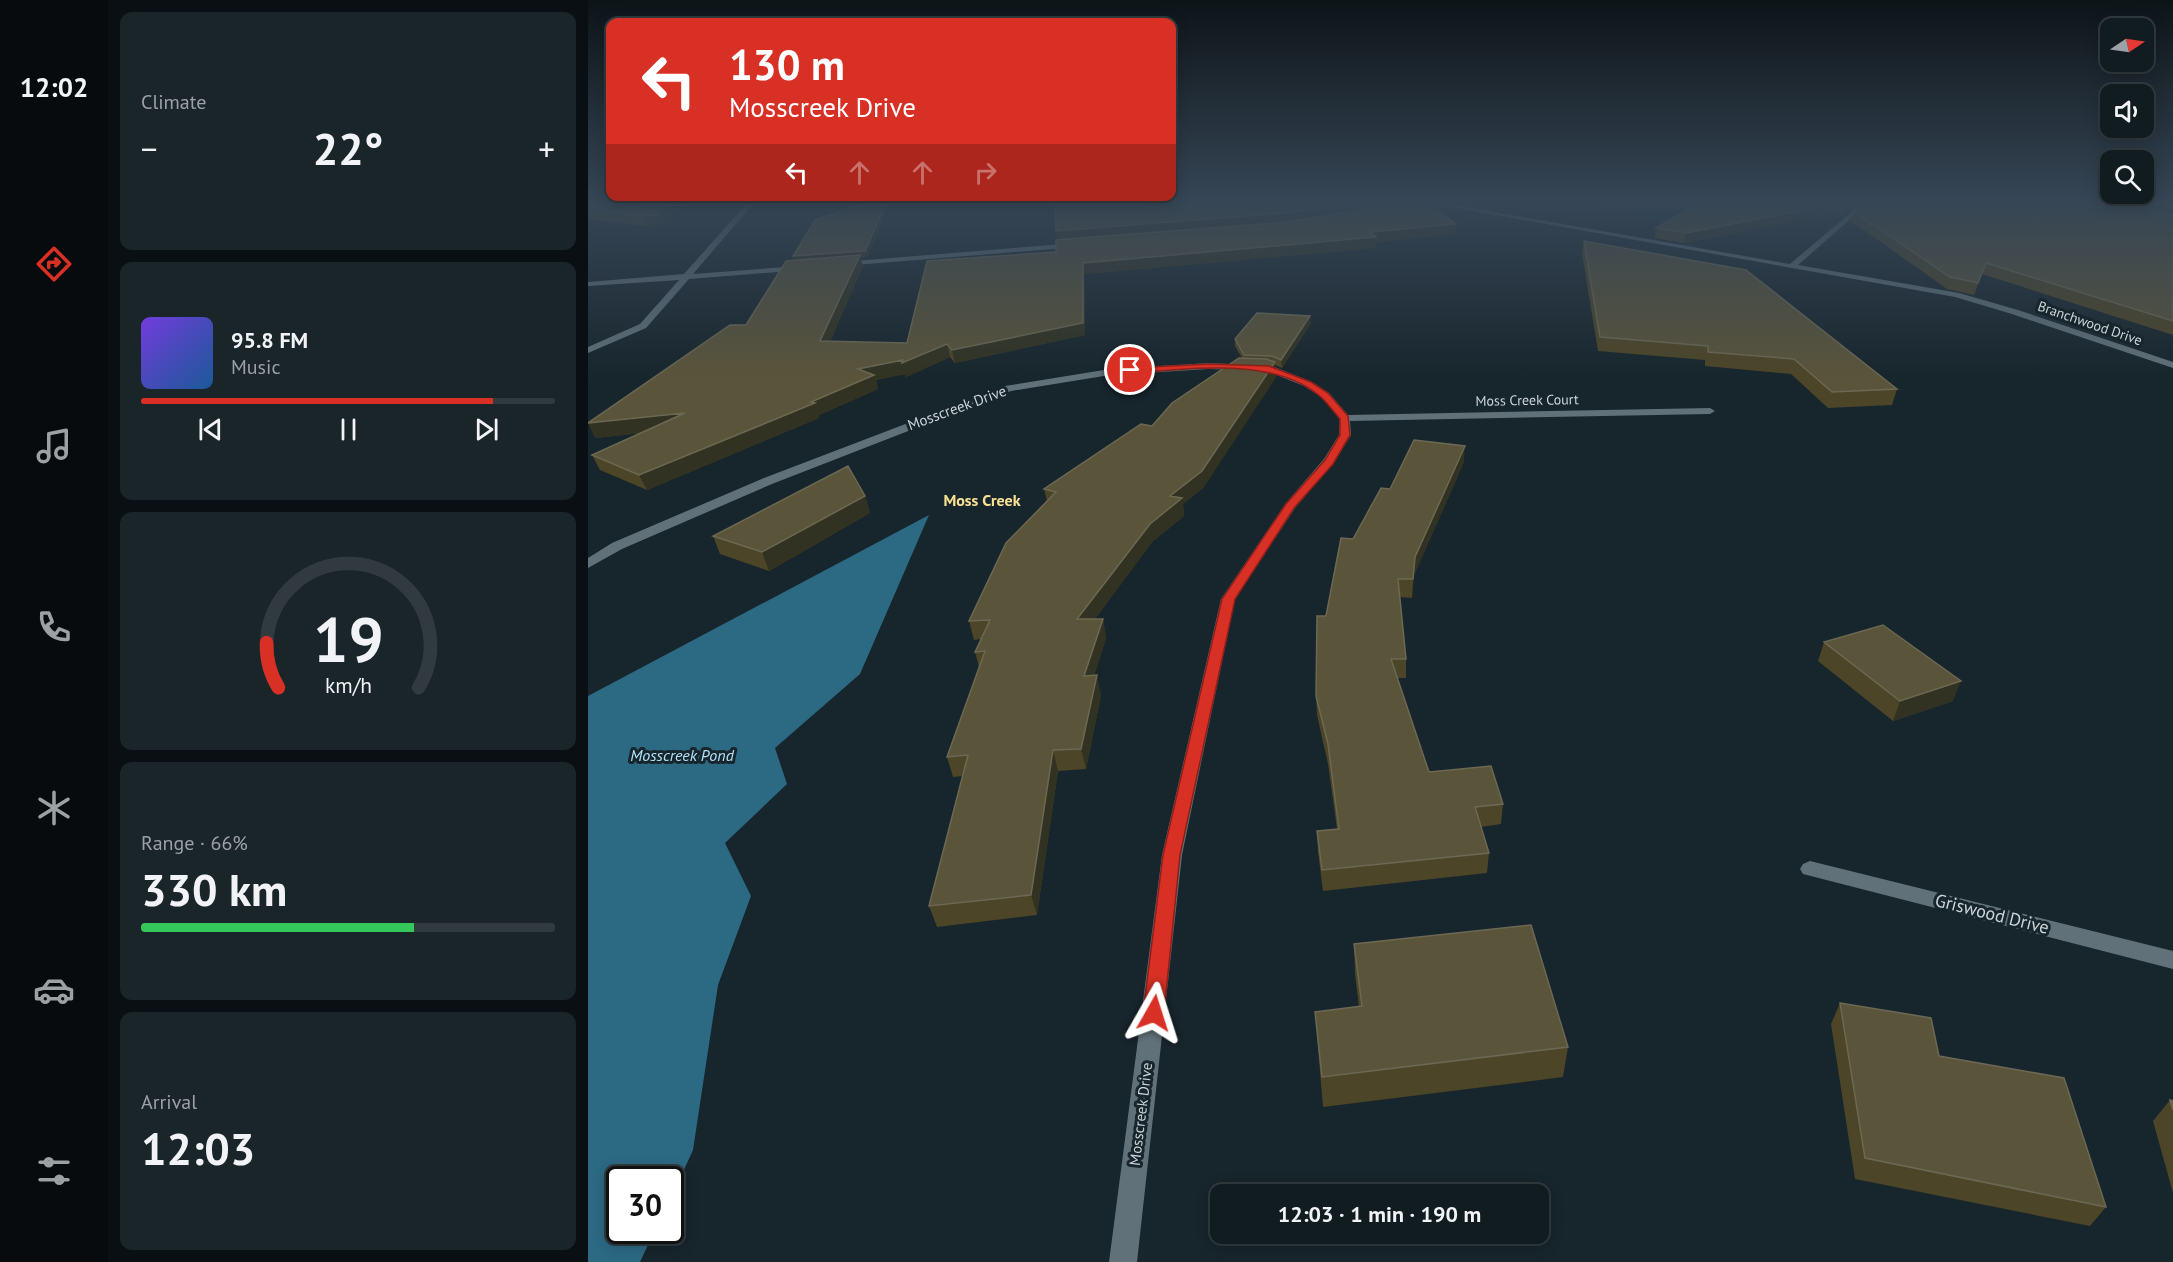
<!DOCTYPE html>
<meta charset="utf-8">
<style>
body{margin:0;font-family:"PT Sans",sans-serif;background:#1a252a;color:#f1f3f6;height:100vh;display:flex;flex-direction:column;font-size:22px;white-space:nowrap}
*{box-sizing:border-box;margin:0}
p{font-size:20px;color:#9ca1a5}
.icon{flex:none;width:33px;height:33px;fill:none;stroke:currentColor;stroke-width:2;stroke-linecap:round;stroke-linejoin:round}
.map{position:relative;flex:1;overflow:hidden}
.drawer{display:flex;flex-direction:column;gap:12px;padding:12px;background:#090f12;width:480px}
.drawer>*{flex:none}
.hud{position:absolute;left:18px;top:18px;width:570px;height:183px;border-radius:12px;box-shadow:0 3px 15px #0003,0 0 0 2px #303a3f;background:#d93025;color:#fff;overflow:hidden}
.needle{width:39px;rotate:77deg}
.tools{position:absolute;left:1512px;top:18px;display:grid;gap:12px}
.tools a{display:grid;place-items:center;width:54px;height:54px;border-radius:12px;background:#111c21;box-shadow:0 3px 15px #0003,0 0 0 2px #303a3f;font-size:30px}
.speed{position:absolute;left:18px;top:1166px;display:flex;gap:12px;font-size:30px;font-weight:700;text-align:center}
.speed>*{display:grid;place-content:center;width:78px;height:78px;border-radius:50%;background:#111c21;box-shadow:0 3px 15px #0003,0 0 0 2px #303a3f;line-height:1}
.speed .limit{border:3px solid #111;border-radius:9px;background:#fff;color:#111}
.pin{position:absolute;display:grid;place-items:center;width:51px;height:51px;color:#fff;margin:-26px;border:3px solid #fff;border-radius:50%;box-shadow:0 2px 6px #0007}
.me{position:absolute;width:66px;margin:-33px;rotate:6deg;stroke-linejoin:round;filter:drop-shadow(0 0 4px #0008)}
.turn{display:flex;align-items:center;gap:21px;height:126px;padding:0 24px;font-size:27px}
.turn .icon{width:78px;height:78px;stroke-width:2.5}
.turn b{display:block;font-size:42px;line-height:51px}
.lanes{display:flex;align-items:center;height:57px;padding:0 24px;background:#0003;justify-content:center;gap:30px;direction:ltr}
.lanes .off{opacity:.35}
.big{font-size:45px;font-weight:700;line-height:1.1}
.drawer .widget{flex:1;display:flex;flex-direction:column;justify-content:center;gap:9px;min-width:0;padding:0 21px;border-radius:12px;background:#1a252a}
.drawer .dial{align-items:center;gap:0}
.dial svg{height:156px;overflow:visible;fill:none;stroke:#303a3f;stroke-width:7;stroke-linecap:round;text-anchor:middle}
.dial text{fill:#f1f3f6;stroke:none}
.song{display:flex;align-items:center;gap:18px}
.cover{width:72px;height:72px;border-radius:9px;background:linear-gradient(135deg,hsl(260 70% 55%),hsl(210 70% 35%))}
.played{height:6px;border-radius:3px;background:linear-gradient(90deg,#d93025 85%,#303a3f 85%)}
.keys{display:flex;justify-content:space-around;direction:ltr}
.heat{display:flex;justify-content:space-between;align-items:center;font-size:33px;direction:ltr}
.charge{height:9px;border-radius:4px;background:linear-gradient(90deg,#34c759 66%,#303a3f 0)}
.trip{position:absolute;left:622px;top:1184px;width:339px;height:60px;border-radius:12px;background:#111c21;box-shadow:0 3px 15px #0003,0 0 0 2px #303a3f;font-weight:700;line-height:60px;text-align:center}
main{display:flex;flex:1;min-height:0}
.tabs{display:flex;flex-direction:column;width:108px;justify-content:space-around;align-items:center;background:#070b0d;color:#9ca1a5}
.tabs .icon{width:42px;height:42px}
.tabs .active{color:#d93025}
.tabs b{font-size:27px;color:#f1f3f6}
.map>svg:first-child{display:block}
.green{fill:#063445}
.water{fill:#2c6983}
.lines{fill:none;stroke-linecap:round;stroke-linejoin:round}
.street{fill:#617179;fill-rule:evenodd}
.wall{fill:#4d4527}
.shaded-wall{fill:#313221}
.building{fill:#5a543a;stroke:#6c6853;stroke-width:1.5}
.route{fill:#d93025;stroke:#8d1f18;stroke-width:1.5}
.labels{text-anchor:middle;stroke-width:6;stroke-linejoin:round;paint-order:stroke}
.far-street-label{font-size:14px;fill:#cbd4d9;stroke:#17252c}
.street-label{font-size:15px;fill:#cbd4d9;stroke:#17252c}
.neighbourhood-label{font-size:16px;font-weight:bold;fill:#f9e194;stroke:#17252c}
.water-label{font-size:16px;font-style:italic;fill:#b0e3fb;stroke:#17252c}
.near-street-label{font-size:18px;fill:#cbd4d9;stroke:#17252c}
</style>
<main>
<nav class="tabs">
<b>12:02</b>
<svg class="icon active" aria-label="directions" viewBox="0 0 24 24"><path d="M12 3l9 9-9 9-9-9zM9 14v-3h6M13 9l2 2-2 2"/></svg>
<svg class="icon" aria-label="music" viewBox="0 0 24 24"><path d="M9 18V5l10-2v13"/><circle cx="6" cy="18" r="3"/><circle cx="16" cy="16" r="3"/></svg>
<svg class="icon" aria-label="phone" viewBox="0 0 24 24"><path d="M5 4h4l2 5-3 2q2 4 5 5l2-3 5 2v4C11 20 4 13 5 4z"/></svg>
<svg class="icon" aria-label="climate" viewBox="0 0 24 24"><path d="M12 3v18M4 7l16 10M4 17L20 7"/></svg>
<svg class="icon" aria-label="car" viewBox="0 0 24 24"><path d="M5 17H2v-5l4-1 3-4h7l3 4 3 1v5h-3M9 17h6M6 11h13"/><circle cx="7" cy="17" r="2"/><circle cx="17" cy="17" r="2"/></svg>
<svg class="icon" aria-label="filters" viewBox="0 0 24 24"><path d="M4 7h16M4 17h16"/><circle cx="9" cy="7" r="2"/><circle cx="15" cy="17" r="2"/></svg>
</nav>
<section class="drawer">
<div class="widget"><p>Climate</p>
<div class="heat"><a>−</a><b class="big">22°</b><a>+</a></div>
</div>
<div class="widget">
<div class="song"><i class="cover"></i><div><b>95.8 FM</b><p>Music</p></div></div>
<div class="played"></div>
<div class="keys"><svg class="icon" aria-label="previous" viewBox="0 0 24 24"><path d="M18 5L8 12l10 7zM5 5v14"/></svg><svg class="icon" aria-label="pause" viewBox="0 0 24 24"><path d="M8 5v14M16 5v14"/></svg><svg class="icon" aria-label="next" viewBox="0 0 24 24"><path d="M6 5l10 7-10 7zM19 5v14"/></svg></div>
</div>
<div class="widget dial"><svg viewBox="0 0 100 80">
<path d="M14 69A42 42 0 1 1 86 69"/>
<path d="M14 69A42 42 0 0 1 8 46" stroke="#d93025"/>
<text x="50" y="56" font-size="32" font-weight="700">19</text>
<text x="50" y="72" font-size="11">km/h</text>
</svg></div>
<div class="widget"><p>Range · 66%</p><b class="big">330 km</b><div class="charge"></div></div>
<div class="widget"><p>Arrival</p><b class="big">12:03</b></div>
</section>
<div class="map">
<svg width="1585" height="1262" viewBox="0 0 1585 1262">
<rect width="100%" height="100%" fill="#17252c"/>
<path class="green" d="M1015 203H1114L1078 224 1011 206Z"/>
<path class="water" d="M341 515 272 674 187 748 199 784 137 843 163 896 130 985 105 1150 83 1198 82 1179H32V1230H67L52 1262H0V696Z"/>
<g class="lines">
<path class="street" d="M159 203H166L105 274 212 266 216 268 215 270 101 279 58 328 0 353V347L52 324 91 280 0 286V282L96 274Z
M840 203H855L1202 264 1274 203H1281L1210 265 1371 293 1430 310 1585 362V368L1424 314 1367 297Z
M487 243 490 247 254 266 250 264 254 262Z
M621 363 684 366 724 382 741 393 760 415 1122 408 1127 411 1122 414 762 421 763 435 747 461 707 508 647 599 594 855 549 1262H521L574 855 633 599 698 503 736 459 751 435 752 418 733 397 716 386 679 371 621 369 522 375 423 391 184 484 34 549 0 568V558L24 543 176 478 417 386 522 369Z
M1222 861 1585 951V969L1215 874 1212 869 1215 864Z"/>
</g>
<path class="wall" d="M0 203H96L73 225 58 226 0 219Z
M265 203H302L279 257 272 258 275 266 242 341 319 343 468 252 469 240 468 231 868 224 867 234 788 242V248L496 274 497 335 367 363 362 357 318 377 317 374 288 380 290 389 231 415V418L59 490 12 470 4 455 54 433 7 438 158 325 206 260 205 256 271 204Z
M1111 203H1270L1255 216 1251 213 1096 243 1067 238 1068 228Z
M1276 203H1585V335L1394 274 1386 295 1359 289 1263 221 1266 212Z
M996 241 1309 389 1304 405 1240 408 1203 374 1117 366V360L1010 351 994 253Z
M723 323 694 368 687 365 688 377 615 488 595 504 596 516 564 542 507 619H515L518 638 506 676 513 695 498 769 470 771 449 915 349 927 341 906 375 776 365 777 359 757 391 667 387 652 393 639 386 640 381 621 459 501 456 489 564 426 654 358 647 346V339Z
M876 462 826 575 824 598 812 597 818 659V678H809L841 772 915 804 913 824 893 827 901 853 899 873 735 891 730 852 729 831 749 829 740 764 729 715 728 696 738 616 765 539 802 489Z
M277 496 282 513 181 571 132 554 125 536Z
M1236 642 1365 701 1305 721 1230 661Z
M766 944 980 1047 975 1077 735 1107 727 1012 771 1007 767 974Z
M1252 1003 1351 1056 1518 1207 1502 1226 1267 1179 1243 1024Z
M1582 1100 1585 1101V1193L1565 1121Z"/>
<path class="shaded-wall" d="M82 203H96L73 225 58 226 55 216Z
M298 203H302L279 257 272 258 275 266 237 354 205 256Z
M763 203H795L771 212 699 224 469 242 468 231Z
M1253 203 1251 213 1096 243 1098 233Z
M1261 203H1270L1255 216 1258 206Z
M868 224 867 234 788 242V248L496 274 497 335 367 363 364 350 495 263 782 232Z
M722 316 723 323 694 368 693 360Z
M359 344 362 357 318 377 317 374 288 380 290 389 231 415V418L59 490 51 475 223 402 270 369Z
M687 362 688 377 615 488 595 504 596 516 564 542 493 638 489 619 582 496Z
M97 413 103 428 7 438 0 423Z
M877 446 876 462 826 575 824 598 825 579 827 557Z
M277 496 282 513 181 571 174 552Z
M515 619 518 638 500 696 496 676Z
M509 675 513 695 498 769 493 749Z
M1373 681 1365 701 1305 721 1312 701Z
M465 750 470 771 449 915 443 895Z"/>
<path class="building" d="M0 203H82L69 215 55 216 0 210Z
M275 203H298L277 251 205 256 227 220Z
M467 203H763L698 213 468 231Z
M790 203H839L868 224 782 232 788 237 495 263V323L364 350 359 344 314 363 315 360 270 369 286 375 223 402 227 403 51 475 4 455 97 413 0 423 142 325H158L198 261 272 255 232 341 319 343 339 261 468 252V240L699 222 773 210Z
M1111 203H1252L1098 233 1068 228Z
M1276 203H1535L1585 216V321L1398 263 1390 283 1362 277 1266 212Z
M1567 203H1585V208Z
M996 241 1158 270 1309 389 1244 392 1206 359 1120 352V346L1012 337Z
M669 313 722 316 693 360 684 356 656 355 647 339Z
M651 358 678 359 687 362 614 471 582 496 594 498 562 524 489 619H515L496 676 509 675 493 749 465 750 443 895 341 906 380 755 359 757 397 651 387 652 402 620 381 621 418 543 468 492 456 489 553 424 564 426 584 403Z
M826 440 877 446 827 557 825 579H810L818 659H803L841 772 903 766 915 804 887 807 901 853 734 870 729 831 751 829 740 744 728 696 729 616H738L753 538 765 539 793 488 802 489Z
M260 466 277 496 174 552 125 536Z
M1295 625 1373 681 1312 701 1236 642Z
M943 925 980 1047 734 1077 727 1012 774 1006 766 944Z
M1252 1003 1343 1018 1351 1056 1476 1078 1518 1207 1277 1158Z
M1582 1100 1585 1101V1110Z"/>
<linearGradient id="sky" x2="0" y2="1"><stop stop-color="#0d1418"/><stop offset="0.53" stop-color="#364656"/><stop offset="1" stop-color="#364656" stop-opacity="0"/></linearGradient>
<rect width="1585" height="380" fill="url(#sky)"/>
<path class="route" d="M621 364 681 366 723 382 740 393 760 416 762 435 745 464 706 508 647 599 592 855 576 1013 573 1019 566 1022 558 1019 555 1013 575 855 634 599 698 504 737 460 752 435V419C746 412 740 404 734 398 687 355 600 370 542 373L537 370 542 368Z"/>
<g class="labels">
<g class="far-street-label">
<text transform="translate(1502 323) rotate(19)" y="5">Branchwood Drive</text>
<text transform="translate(939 400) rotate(-1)" y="5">Moss Creek Court</text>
</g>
<g class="street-label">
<text transform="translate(369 408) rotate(-20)" y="5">Mosscreek Drive</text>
<text transform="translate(553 1114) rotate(-83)" y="5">Mosscreek Drive</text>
</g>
<g class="neighbourhood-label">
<text x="394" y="506">Moss Creek</text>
</g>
<g class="water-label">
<text x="94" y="761">Mosscreek Pond</text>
</g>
<g class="near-street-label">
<text transform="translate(1404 914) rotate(14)" y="6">Griswood Drive</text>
</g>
</g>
</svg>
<div class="tools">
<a><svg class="needle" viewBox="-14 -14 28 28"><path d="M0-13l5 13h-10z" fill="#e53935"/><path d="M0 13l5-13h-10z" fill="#9ca1a5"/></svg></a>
<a><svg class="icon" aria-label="sound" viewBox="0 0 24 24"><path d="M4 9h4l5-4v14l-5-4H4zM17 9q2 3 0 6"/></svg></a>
<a><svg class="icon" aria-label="search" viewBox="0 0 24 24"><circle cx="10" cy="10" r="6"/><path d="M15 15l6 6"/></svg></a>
</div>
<div class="speed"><div class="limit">30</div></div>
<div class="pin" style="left:542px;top:370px;background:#d93025"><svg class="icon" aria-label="arrive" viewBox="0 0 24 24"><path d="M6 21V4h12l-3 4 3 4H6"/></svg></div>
<svg class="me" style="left:566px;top:1013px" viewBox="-20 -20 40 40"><path d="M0-17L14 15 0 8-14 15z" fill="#d93025" stroke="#fff" stroke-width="4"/></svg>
<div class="trip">12:03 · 1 min · 190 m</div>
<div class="hud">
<div class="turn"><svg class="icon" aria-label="left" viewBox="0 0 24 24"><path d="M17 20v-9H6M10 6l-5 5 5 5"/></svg><div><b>130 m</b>Mosscreek Drive</div></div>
<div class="lanes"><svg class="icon" aria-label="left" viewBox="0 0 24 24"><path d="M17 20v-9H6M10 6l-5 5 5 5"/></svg><svg class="icon off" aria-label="ahead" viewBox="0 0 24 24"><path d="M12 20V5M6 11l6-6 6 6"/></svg><svg class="icon off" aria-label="ahead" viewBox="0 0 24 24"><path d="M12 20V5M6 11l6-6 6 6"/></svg><svg class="icon off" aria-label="right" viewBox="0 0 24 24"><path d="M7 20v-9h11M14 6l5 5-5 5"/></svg></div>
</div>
</div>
</main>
